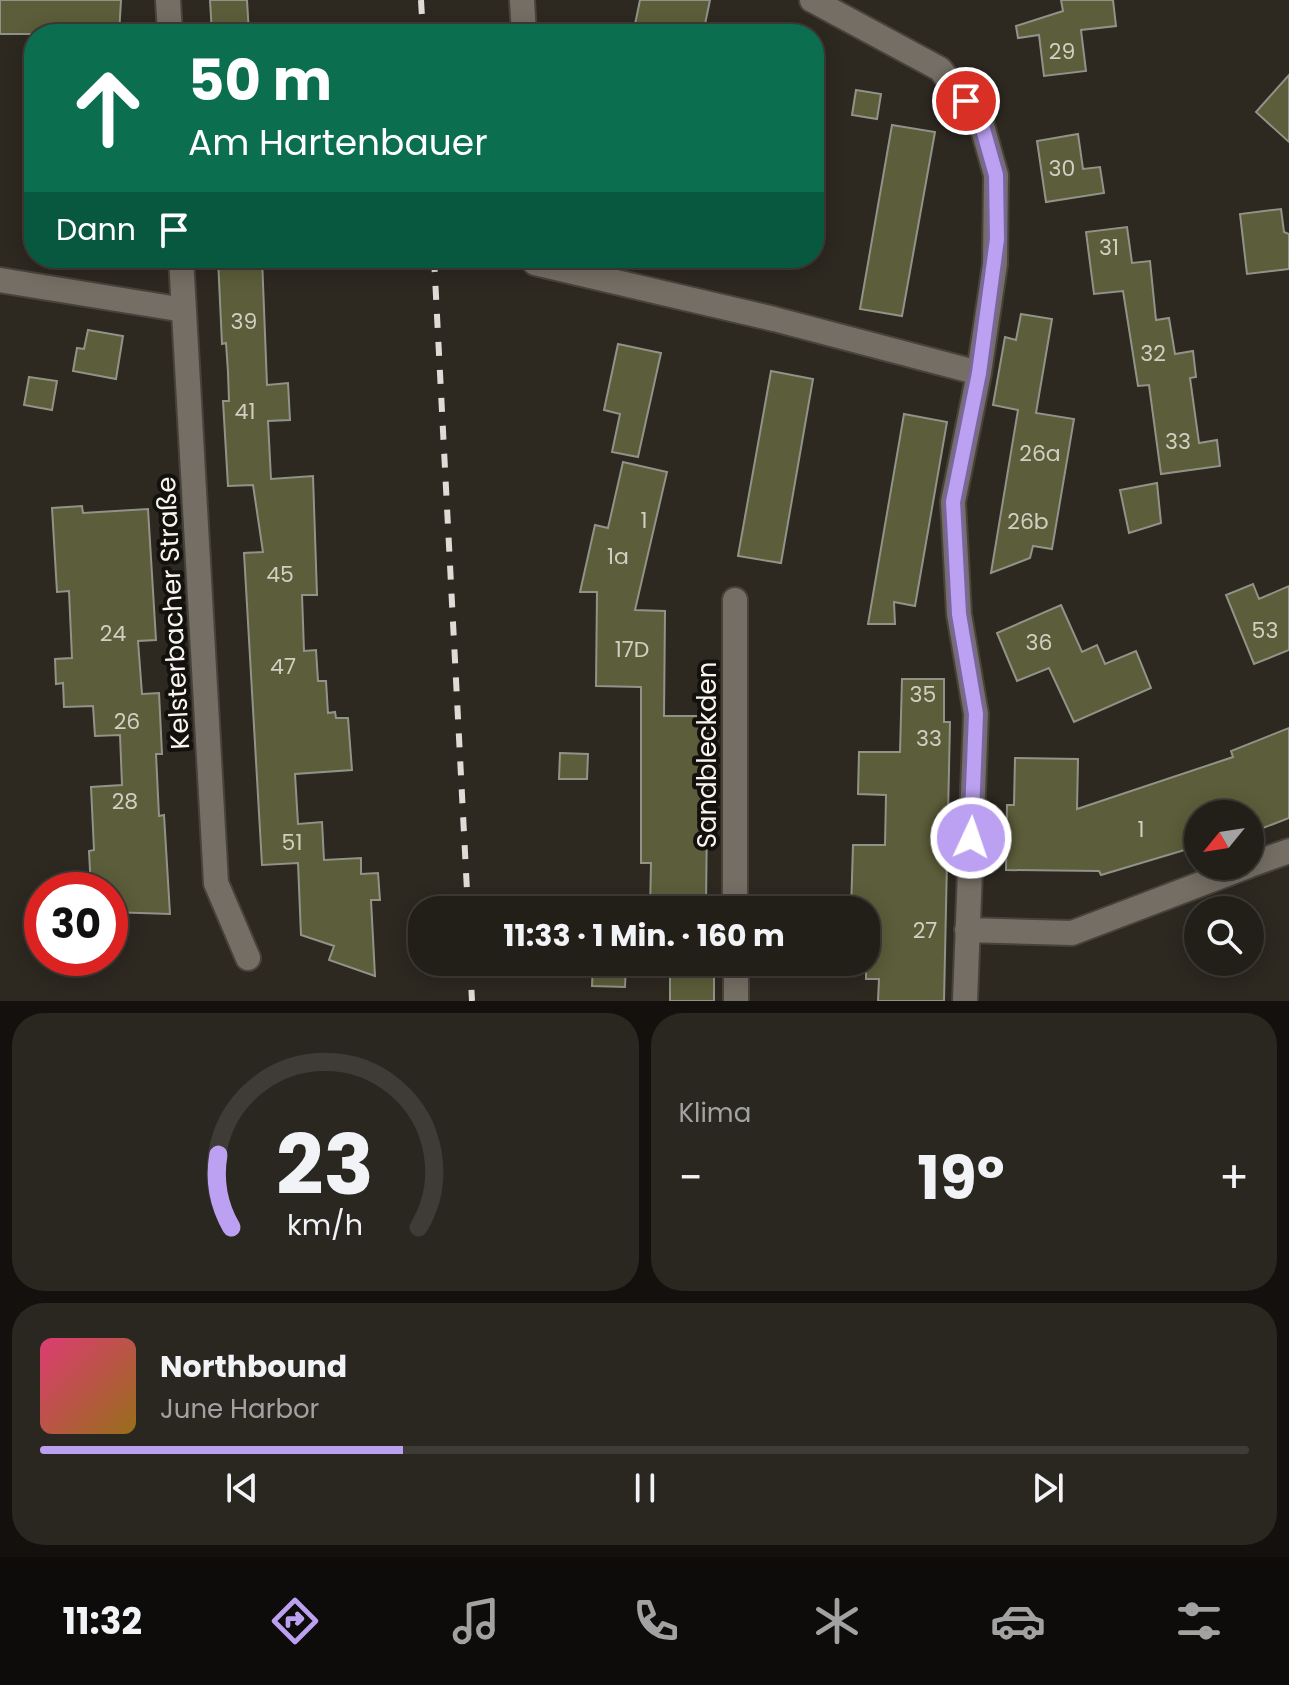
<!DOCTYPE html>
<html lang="de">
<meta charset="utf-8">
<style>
body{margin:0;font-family:Poppins,sans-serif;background:#2a2721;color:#f1f3f6;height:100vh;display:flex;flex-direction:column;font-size:30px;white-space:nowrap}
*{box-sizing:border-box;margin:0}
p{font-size:26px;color:#a2a2a2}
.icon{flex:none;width:44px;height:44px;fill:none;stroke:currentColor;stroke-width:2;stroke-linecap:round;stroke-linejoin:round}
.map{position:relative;height:1001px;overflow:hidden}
.sheet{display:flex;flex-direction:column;gap:12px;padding:12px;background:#13100d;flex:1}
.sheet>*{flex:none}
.guide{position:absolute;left:24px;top:24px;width:800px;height:244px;border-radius:32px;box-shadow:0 4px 20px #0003,0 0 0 2px #3f3c37;background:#0b6e4f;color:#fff;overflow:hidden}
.needle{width:52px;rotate:240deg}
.controls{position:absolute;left:1184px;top:800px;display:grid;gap:16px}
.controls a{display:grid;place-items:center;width:80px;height:80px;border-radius:50%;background:#221e18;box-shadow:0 4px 20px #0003,0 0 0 2px #3f3c37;font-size:40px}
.speed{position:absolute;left:24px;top:872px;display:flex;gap:16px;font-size:40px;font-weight:700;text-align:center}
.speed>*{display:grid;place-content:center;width:104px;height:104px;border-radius:50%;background:#221e18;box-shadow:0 4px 20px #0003,0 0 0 2px #3f3c37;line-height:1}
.speed .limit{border:12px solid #d22;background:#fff;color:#111}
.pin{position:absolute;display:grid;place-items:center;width:68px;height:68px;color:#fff;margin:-34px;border:4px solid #fff;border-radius:50%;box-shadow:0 2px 8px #0007}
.me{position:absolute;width:88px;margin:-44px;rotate:3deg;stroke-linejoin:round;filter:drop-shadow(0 0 6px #0008)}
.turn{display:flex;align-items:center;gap:28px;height:168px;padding:0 32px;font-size:36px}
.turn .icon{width:104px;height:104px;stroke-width:2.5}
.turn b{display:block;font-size:56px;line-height:68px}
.then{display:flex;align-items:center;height:76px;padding:0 32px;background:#0003;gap:16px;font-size:30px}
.big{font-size:60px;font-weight:700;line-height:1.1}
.sheet .card{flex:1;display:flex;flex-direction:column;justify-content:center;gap:12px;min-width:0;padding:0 28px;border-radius:32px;background:#2a2721}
.sheet .dial{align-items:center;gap:0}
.dial svg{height:208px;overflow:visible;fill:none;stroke:#3f3c37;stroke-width:7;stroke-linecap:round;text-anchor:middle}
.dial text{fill:#f1f3f6;stroke:none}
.song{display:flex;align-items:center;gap:24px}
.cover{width:96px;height:96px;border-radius:12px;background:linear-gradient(135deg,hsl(340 70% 55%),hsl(40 70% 35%))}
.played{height:8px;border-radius:4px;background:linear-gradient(90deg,#bca0f2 30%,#3f3c37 30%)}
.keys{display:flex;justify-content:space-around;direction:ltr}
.heat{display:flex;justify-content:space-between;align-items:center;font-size:44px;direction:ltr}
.sheet .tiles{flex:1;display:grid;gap:12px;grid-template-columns:1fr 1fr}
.card:last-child{grid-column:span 2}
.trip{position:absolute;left:408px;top:896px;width:472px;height:80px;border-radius:32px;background:#221e18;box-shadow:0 4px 20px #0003,0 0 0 2px #3f3c37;font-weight:700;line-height:80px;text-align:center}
.tab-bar{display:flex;height:128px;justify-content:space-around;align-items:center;background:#0e0c0a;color:#a2a2a2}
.tab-bar .icon{width:56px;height:56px}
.tab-bar .active{color:#bca0f2}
.tab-bar b{font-size:36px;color:#f1f3f6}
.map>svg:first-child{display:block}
.building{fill:#5c5d3a;stroke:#929388;stroke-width:2}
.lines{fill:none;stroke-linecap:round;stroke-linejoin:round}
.street-casing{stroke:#47433c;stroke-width:28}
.street{stroke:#746e64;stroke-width:24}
.rail{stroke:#dfdbd6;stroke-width:6;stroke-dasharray:14 14;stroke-linecap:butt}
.route-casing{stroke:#7a689d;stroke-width:20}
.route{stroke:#bca0f2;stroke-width:14}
.labels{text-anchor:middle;stroke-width:8;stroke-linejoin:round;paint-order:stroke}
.number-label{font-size:22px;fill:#d1cec2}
.street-label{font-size:26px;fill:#f8f4ef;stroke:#13110d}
</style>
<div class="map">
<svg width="1289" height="1001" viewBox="0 0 1289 1001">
<rect width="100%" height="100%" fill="#2d2820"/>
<path class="building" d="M0 0H121L119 34H0Z
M210 0H247L249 34H212Z
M640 0H710L703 34H633Z
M1061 0H1113L1116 26 1081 30 1086 71 1044 76 1039 35 1018 38 1016 26 1063 11Z
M1289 75V142L1256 112Z
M856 90 881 94 877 119 852 115Z
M892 125 935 132 902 316 860 309Z
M1078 134 1083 169 1100 167 1104 193 1046 202 1037 141Z
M1281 209 1284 232 1289 234V269L1247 274 1240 214Z
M1127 227 1132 263 1150 261 1156 320 1169 318 1175 354 1193 351 1196 377 1190 378 1199 443 1217 440 1220 466 1161 474 1149 385 1138 386 1123 291 1094 294 1086 232Z
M262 258 267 385 288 383 290 420 268 421 271 479 313 476 317 595H302L304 651 316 650 318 681H326L328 713 335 712 336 718H348L352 770 295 774 298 824 322 822 324 860 361 858V874L378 873 380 900H371L375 976 329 960 334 946 301 935 298 863 262 865 244 553 263 552 253 485 228 486 223 401H229L228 372 226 343 222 344 218 259Z
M1021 314 1052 319 1036 413 1074 419 1052 549 1033 546 1030 558 991 573 1018 410 993 405 1005 337 1016 340Z
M88 330 123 336 116 379 73 371 77 348 84 349Z
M618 344 661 353 638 457 612 452 620 414 604 410Z
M771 371 813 379 781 563 738 556Z
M29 377 57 381 52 410 24 405Z
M904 414 947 422 915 606 894 602 895 624H868Z
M623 462 667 472 635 610 665 611 664 716H708L706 910H650L651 863H641V687L596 686 597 592H580L595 525 608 528Z
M1157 483 1161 523 1129 533 1120 490Z
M82 506 83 513 148 509 156 640 138 641 142 694 159 693 162 754H156L159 816 164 815 170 914 110 912V890H91L89 851 94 850 91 787 122 785 120 735 95 736 93 706 64 707 63 683 56 684 55 659 72 658 69 591 57 592 52 508Z
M1253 584 1259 599 1289 586V650L1254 664 1226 595Z
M1061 605 1082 652 1097 645 1105 664 1136 651 1151 688 1074 722 1049 668 1017 681 997 633Z
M902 679H944V722H950L944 1001H878L879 979H866V910H851L853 845H885L886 795 858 794 859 752H900Z
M1289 728V818L1250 833V814H1198V846L1101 875 1099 871 1006 870 1007 805H1014L1015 758 1078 759 1077 809 1233 757 1231 751Z
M560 753 588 754 587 779H559Z
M593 962H626L625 987 592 986Z
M670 968 714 969V1001H670Z"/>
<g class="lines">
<defs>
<path id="street" d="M168 0 170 34
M522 0 524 34
M812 0 940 69 981 122 996 175 995 264 979 373 953 502 959 614 976 714 965 1001
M181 258 216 883 248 958
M535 258V263L774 319 979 373
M0 280 184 310
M735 600V910
M1250 865 1289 851
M967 930 1072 933 1248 866
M736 962V1001"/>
</defs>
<use href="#street" class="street-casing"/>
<use href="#street" class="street"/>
<path class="rail" d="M421 0 423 34
M434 258 468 910
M470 962 472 1001"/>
</g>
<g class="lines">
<defs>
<path id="route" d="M966 101 981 122 996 175 997 239 979 373 953 502 959 614 976 714 971 838"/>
</defs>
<use href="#route" class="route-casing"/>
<use href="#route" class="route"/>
</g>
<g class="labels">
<g class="number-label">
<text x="1062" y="59">29</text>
<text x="1062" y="176">30</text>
<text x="1109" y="255">31</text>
<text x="244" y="329">39</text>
<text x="1153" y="361">32</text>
<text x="245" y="419">41</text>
<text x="1178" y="449">33</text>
<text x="1040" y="461">26a</text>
<text x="644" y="528">1</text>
<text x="1028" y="529">26b</text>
<text x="618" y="564">1a</text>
<text x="280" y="582">45</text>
<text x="1265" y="638">53</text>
<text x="113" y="641">24</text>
<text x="1039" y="650">36</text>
<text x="632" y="657">17D</text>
<text x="283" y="674">47</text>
<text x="923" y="702">35</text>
<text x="127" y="729">26</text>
<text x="929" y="746">33</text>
<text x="125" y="809">28</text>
<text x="1141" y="837">1</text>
<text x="292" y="850">51</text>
<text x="925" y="938">27</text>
</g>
<g class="street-label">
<text transform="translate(173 613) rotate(-93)" y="9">Kelsterbacher Straße</text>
<text transform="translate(707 755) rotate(-90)" y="9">Sandbleckden</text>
</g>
</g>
</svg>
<div class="controls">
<a><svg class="needle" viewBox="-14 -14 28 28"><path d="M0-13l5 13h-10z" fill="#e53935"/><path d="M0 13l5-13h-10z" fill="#a2a2a2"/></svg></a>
<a><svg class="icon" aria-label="search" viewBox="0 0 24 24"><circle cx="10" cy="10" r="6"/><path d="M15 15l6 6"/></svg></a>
</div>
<div class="speed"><div class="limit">30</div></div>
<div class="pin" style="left:966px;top:101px;background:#d93025"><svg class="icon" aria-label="arrive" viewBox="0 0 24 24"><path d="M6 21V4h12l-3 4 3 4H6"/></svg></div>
<svg class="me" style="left:971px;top:838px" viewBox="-20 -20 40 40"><circle r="17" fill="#bca0f2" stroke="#fff" stroke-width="3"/><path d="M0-11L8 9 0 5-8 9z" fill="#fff"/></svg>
<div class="trip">11:33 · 1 Min. · 160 m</div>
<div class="guide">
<div class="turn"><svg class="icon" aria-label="ahead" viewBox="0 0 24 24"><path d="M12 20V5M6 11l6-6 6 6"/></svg><div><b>50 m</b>Am Hartenbauer</div></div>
<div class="then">Dann<svg class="icon" aria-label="arrive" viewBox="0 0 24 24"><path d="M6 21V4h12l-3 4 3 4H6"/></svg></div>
</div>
</div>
<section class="sheet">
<div class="tiles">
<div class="card dial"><svg viewBox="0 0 100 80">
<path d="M14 69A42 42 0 1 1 86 69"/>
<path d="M14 69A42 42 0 0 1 9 41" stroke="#bca0f2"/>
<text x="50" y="56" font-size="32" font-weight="700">23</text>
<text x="50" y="72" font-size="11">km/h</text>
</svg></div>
<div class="card"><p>Klima</p>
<div class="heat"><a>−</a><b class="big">19°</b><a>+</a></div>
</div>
<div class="card">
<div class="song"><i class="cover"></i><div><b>Northbound</b><p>June Harbor</p></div></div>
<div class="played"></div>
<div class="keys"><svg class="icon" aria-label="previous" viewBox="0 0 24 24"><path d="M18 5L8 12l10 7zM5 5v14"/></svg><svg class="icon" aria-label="pause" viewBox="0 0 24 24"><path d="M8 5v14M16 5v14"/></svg><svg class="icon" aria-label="next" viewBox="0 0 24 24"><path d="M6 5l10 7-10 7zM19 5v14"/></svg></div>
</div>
</div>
</section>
<nav class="tab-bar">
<b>11:32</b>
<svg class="icon active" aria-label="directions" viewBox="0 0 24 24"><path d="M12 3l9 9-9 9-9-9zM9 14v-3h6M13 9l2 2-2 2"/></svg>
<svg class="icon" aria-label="music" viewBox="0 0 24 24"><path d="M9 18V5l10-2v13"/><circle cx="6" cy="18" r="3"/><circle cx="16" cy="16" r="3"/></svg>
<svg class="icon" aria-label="phone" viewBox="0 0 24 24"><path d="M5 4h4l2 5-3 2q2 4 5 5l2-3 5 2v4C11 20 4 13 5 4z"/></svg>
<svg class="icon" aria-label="climate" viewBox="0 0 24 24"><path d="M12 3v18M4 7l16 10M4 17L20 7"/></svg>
<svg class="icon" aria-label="car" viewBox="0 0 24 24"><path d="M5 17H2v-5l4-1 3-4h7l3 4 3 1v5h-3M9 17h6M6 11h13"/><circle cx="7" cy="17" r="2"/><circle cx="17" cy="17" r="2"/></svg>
<svg class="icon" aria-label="filters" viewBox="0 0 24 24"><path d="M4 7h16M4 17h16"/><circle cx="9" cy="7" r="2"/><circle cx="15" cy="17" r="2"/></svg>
</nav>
